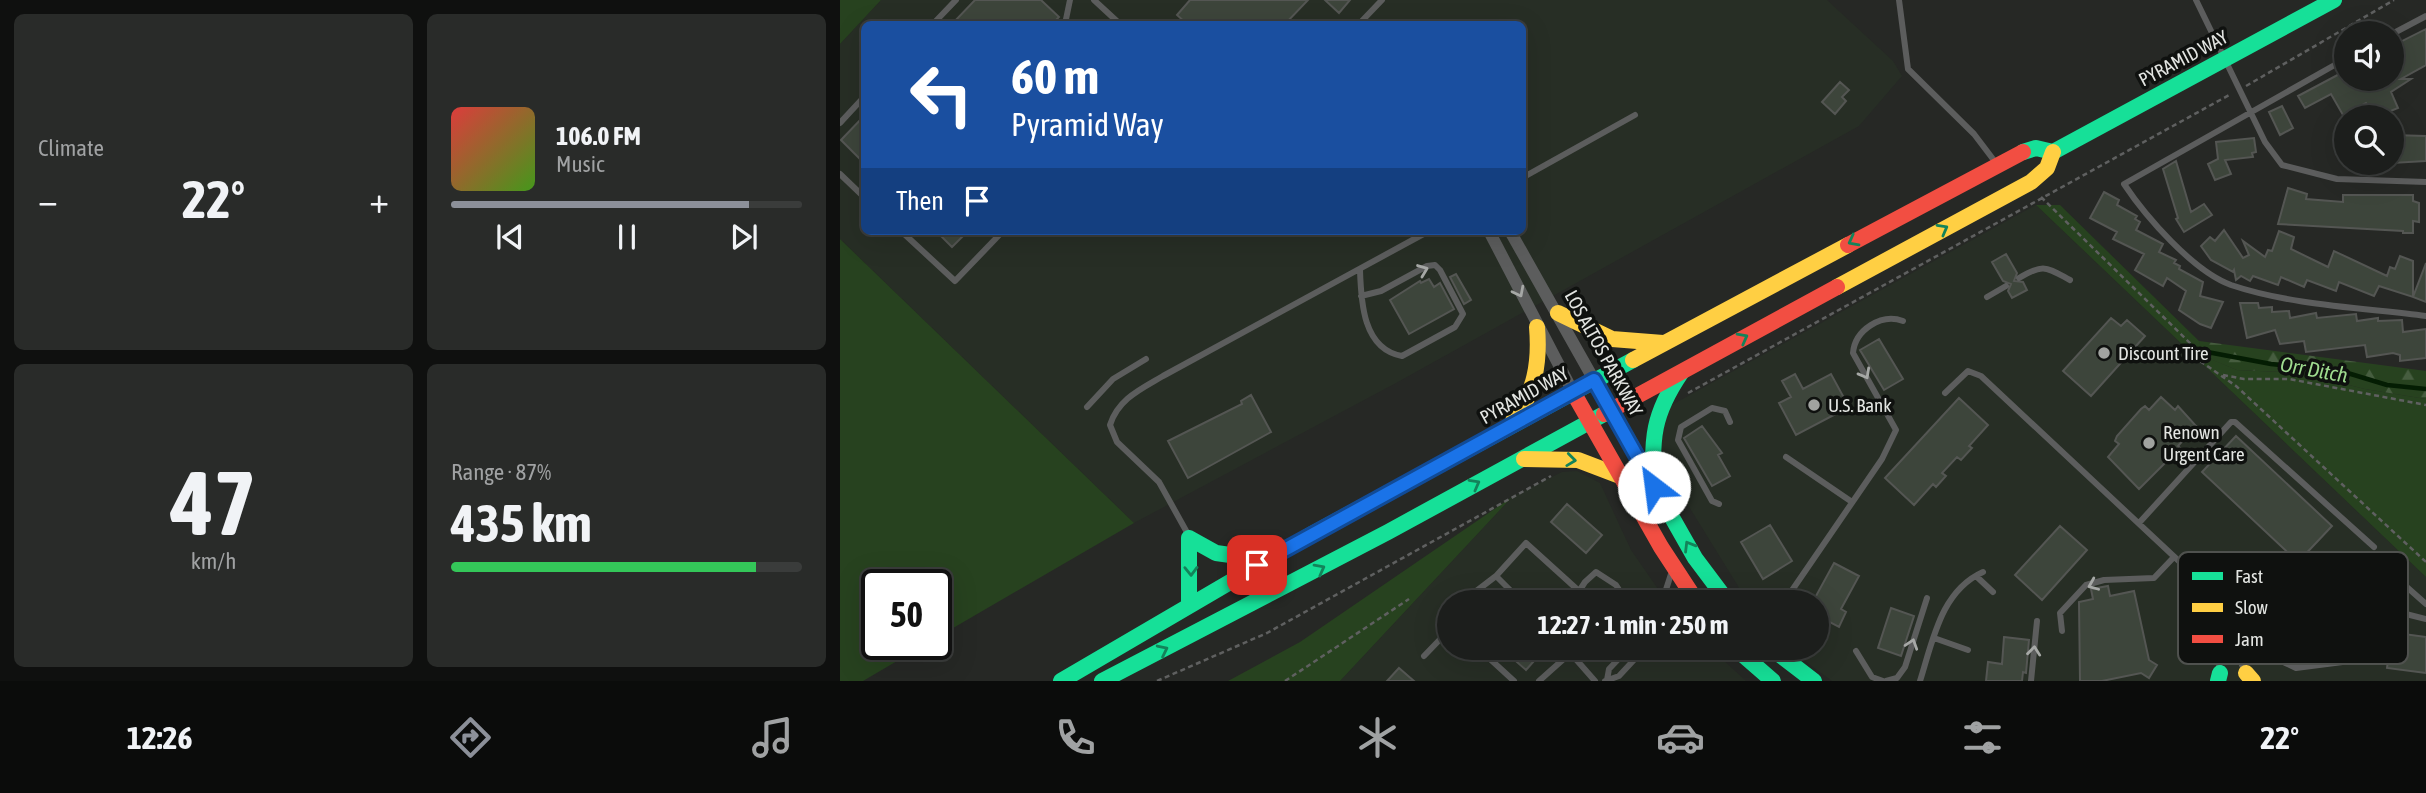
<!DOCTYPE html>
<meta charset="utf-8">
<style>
body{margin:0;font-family:"Asap Condensed",sans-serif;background:#292b29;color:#f1f3f6;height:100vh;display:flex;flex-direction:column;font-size:26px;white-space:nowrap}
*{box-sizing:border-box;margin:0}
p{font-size:23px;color:#a0a2a3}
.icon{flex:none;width:38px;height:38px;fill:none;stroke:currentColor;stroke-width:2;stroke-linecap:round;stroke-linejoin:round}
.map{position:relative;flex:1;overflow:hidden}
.drawer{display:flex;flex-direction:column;gap:14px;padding:14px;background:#0f100f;width:840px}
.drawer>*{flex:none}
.top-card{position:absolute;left:21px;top:21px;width:665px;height:214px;border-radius:10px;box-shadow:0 7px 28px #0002,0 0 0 2px #3a3c3b;background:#1a4fa0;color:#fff;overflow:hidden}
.buttons{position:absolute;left:1494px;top:21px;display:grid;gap:14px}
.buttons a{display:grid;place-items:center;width:70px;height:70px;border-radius:50%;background:#1c1e1c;box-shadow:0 7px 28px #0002,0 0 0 2px #3a3c3b;font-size:35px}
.speed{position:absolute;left:21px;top:569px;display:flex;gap:14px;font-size:35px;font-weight:700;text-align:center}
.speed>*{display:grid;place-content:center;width:91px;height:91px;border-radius:50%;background:#1c1e1c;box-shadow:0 7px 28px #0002,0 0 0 2px #3a3c3b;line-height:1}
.speed .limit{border:4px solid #111;border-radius:10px;background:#fff;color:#111}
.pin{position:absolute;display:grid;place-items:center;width:60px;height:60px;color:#fff;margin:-30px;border-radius:14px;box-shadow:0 4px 10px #0006}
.me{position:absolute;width:77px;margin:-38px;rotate:330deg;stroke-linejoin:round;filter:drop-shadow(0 0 5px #0008)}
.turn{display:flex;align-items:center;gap:24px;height:147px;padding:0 35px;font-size:32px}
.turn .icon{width:91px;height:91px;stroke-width:2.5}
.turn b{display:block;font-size:49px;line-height:60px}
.then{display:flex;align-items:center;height:66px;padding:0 35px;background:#0003;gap:14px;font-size:26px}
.big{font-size:52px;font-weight:700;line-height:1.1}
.drawer .tile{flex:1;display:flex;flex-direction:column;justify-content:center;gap:10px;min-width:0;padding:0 24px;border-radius:10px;background:#292b29}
.drawer .dial{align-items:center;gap:0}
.dial b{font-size:91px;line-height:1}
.song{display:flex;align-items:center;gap:21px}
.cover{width:84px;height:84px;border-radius:10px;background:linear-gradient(135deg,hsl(0 70% 55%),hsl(100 70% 35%))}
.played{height:7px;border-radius:4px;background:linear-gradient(90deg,#8c9099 85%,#3a3c3b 85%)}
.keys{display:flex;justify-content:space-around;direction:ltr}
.heat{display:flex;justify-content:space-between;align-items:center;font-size:38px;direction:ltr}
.charge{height:10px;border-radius:5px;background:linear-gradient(90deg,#34c759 87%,#3a3c3b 0)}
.drawer .tiles{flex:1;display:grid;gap:14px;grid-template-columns:repeat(2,1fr)}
.trip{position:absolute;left:597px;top:590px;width:392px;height:70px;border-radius:35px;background:#1c1e1c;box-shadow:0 7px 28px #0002,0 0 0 2px #3a3c3b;font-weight:700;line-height:70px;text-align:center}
.tab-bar{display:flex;height:112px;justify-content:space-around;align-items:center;background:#0b0c0b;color:#a0a2a3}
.tab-bar .icon{width:49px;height:49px}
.tab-bar .active{color:#8c9099}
.tab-bar b{font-size:32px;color:#f1f3f6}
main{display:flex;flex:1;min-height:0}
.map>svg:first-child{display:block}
.built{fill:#272e25;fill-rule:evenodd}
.grass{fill:#27421f}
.forest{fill:url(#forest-firs)}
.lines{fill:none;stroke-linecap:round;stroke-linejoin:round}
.stream{stroke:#041d03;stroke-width:4.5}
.building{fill:#3d453b;stroke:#545653;stroke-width:2}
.path{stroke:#5f6060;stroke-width:2.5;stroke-dasharray:5 3.5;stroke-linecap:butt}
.lane{stroke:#5c5d5d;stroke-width:6}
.street{stroke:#5c5d5d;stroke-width:12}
.fast{stroke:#16e098;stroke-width:16}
.slow{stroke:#ffcf43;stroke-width:16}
.jam{stroke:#f24e42;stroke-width:16}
.oneway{stroke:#13835a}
.oneway2{stroke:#a6a8a6}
.route-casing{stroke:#114b97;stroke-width:18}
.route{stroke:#1a73e8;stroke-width:12}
.poi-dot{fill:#a1a3a0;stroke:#0f110f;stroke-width:2.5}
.labels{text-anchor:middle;stroke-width:7;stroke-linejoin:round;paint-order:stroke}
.street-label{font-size:19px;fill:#e3e5e2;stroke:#0f110f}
.poi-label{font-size:19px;fill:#e3e5e2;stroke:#0f110f;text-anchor:start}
.water-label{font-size:21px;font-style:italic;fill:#9fdb8f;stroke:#0f110f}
.key{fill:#0f110f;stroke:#4f514e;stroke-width:2}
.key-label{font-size:19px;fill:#e3e5e2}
</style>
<main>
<section class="drawer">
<div class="tiles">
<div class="tile"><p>Climate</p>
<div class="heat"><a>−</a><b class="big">22°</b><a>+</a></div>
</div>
<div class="tile">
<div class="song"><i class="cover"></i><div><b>106.0 FM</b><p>Music</p></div></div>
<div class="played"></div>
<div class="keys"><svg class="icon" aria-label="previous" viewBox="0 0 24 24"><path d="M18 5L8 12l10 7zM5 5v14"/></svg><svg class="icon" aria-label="pause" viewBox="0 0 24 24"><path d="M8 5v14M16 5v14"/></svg><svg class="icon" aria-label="next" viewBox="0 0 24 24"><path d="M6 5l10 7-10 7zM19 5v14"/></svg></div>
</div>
<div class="tile dial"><b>47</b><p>km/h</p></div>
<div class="tile"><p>Range · 87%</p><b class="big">435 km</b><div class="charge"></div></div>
</div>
</section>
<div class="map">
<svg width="1586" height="681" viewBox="0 0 1586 681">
<defs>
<pattern id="forest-firs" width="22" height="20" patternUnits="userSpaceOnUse" patternTransform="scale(1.75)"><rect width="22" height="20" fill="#27421f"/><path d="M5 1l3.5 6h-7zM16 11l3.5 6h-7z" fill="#465d3f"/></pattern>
</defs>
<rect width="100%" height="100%" fill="#262825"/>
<path class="built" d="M41 0H987L1053 61 1062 76 1019 126 556 383 294 523 0 239V44ZM24 24H682V231H24Z
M1196 205 1586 577V681H992L947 648H976V602H903L898 586 822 463 818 445 830 406Z
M737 471 760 483 791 550 827 602H609V648H870L906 681H500L672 497 722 472Z"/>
<path class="grass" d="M0 0H41L0 44Z
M1196 205H1220L1359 341 1364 356 1397 370 1462 373 1525 389 1586 399V577Z
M0 239 294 523 96 638V584H37V644H86L23 681H0Z
M672 497 500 681H388L460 642Z"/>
<path class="forest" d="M1359 341 1586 371V399L1525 389 1462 373 1397 370 1363 356Z"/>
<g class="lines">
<path class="stream" d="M1362 351 1431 364 1501 371 1547 385 1586 389"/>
</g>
<path class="building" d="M135 0H201L219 17 212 24H112Z
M350 0H468L445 24H347L337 15Z
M485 0H510L499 13Z
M1586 29V65L1561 79H1571L1551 92 1558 108 1536 117 1526 103 1503 115 1491 94 1465 108 1458 96 1507 70V79H1552V46Z
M1000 82 1009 90 1002 97 1006 101 995 114 982 102Z
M1442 106 1453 128 1440 135 1429 112Z
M24 116V163L1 140Z
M1552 135 1586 136V161L1552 163Z
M1414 138 1416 152 1412 153 1413 157 1385 160 1391 174 1375 180 1368 164 1378 159 1376 142Z
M1336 161 1351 212 1364 204 1372 215 1344 232 1336 219 1338 218 1323 169Z
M1448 188 1467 194 1466 199 1503 202V195H1573V201L1579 203V222L1573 221V233H1563V231L1438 224Z
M1264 192 1279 200 1277 205 1297 216 1295 219 1300 222 1296 230 1323 244 1319 252 1336 260 1334 263 1340 266 1339 269 1363 282 1360 296 1383 302 1371 328 1360 324 1339 310 1346 291 1327 278 1323 286 1295 270 1304 254 1273 239 1277 232 1250 218Z
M1384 230 1403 258 1409 255 1403 241 1425 257 1428 250 1432 251 1439 231 1454 237 1451 249 1488 267 1494 251 1547 276 1550 267 1555 269 1560 256 1573 261V297L1539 286 1534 296 1499 282 1496 291 1467 280 1464 287 1441 277 1438 285 1413 276 1410 281 1401 276 1396 280 1394 270 1393 272 1371 260 1361 246 1370 237 1375 241Z
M96 231H128L112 247Z
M1166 254 1177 273 1174 281 1183 282 1187 290 1172 298 1168 291 1171 284 1163 281 1152 262Z
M1586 263V302L1573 297Z
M616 274 631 300 624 304 610 277Z
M589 279 594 287 600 283 614 309 569 334 550 300 580 281 581 283Z
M1400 303H1418L1419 308 1432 307V312L1449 311 1450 318 1476 313 1477 318 1516 314 1517 321 1538 318V321L1562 320 1563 332 1586 329V358L1560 361V355L1553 353 1527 357 1525 345 1466 352 1464 341 1440 344 1435 330 1407 338Z
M1271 318 1281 326 1287 320 1305 336 1251 396 1223 371Z
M1039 339 1063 379 1044 390 1020 350Z
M955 374 963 389 991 374 1009 407 956 435 939 403 951 397 942 381Z
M411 395 431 432 348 478 328 441 402 404 401 401Z
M1321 397 1335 410 1338 406 1356 426 1338 446 1340 448 1299 489 1268 457 1279 444 1275 441 1277 436 1301 409 1305 406 1309 410Z
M1119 398 1148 425 1129 446 1132 448 1121 460 1117 457 1102 473 1106 476 1096 487 1093 484 1074 505 1045 478Z
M862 426 882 453 878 455 890 476 872 486 844 438Z
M1396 436 1492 526 1458 562 1362 472Z
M727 504 762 535 746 553 711 522Z
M930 525 952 561 923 579 901 542Z
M1220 526 1247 550 1202 600 1175 575Z
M994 563 1019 576 1001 609 1006 612 999 627 976 615V596Z
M1268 586 1270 596 1294 591 1309 660 1317 665 1309 678 1301 673 1262 681H1240L1239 602 1253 599 1251 589Z
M1051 608 1074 616 1061 656 1038 648Z
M1547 627 1557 628 1556 633 1586 637V673L1547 668 1551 639 1545 638Z
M1164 637 1189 640 1186 673 1183 672 1182 681H1146L1148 662 1162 664Z
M661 648H695L701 653 686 670Z
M559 668 574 681H547Z"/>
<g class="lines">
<path class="path" d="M1406 86 1554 0
M1201 197 1351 344 1360 361 1396 386 1586 562
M1383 375 1404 379H1449L1586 405
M848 393 1391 94
M317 681 427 633 711 476
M445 681 569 599"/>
<path class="lane" d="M254 0 280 24
M1059 0 1068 69 1134 134 1156 163
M1356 0 1425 142 1442 165 1497 179 1586 182
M93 24 116 0
M225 24 230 0
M519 24 542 0
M1552 34 1586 16
M1507 58 1284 184C1306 217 1353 271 1391 285 1450 305 1524 308 1586 316
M0 123 24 97
M0 174 24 197
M682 178 795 115
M61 231 115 281 163 231
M520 270C521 302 523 349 562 356L615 327 623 314 600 270 595 265 587 266 541 291 521 296
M1179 278C1204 263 1206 267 1230 280
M1147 297 1166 286
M1105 393 1128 371 1141 376 1357 578 1391 638 1405 672
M247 407 273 379 306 359
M946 457 1012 502
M879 504 872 501 838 440 841 427 872 408 885 411 890 422
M1299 523 1391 422H1395L1534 547
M349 536 319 482 277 442 270 425C278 399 301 389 323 376L589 231
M1136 576 1153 592
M1551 582 1560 581 1586 604
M889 596 922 601 949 593
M622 602 656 576
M682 602 656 576 686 543 739 591
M732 602 745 582 756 572 776 585 783 596 777 602
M822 602 832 571
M944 602 1042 459 1056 430 1013 353C1015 330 1041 313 1063 321
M1373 609 1392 595 1406 591 1551 582 1558 612 1586 619
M1373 611 1380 673
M1222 631 1220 613 1246 585 1264 580 1314 578 1334 557
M1094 638 1128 650
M638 648 674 681
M726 648 755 681
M1016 651 1032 677 1043 681
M584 656 609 630
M1439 660 1456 668 1518 660 1512 583
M767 680 769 669 789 648
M699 681 736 648
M765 681 779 676 805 648
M1046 681 1057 678 1065 667 1087 598
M1080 681C1093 640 1101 591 1143 572
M1191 681 1197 621"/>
<path class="street" d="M649 231 733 392
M670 231 754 380"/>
<path class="fast" d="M1183 152 1196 148 1213 152 1494 0
M754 380 855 558 888 602
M814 487C811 439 813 414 841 373
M349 538 376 553 426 560
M349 538V605
M895 648 933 681
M931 648 974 681
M221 681 474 533 793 360
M262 681 548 532 764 414
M1378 681 1380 673"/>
<path class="slow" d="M997 287 1191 182 1207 168 1213 152
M718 313 772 339 823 343
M793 360 1008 245
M673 421C695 393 700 362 697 327
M684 459 738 460 780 476
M1406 673 1413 681"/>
<path class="jam" d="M1008 245 1183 152
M733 392 821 547 857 602
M764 414 997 287"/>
</g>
<defs><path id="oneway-chevron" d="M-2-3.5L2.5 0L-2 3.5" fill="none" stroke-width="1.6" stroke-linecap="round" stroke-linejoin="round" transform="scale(1.75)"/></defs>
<g class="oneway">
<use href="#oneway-chevron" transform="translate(1103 229) rotate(-29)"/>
<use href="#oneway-chevron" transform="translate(1013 241) rotate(152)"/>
<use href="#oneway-chevron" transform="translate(903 338) rotate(-28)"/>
<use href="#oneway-chevron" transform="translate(731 460) rotate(7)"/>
<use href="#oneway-chevron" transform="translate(635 484) rotate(-29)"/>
<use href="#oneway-chevron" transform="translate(849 546) rotate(-121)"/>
<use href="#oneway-chevron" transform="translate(480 569) rotate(-28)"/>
<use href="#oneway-chevron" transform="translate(351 571) rotate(89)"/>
<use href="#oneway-chevron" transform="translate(323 650) rotate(-26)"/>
</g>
<g class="oneway2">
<use href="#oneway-chevron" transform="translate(583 270) rotate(-21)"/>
<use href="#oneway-chevron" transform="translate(679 292) rotate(63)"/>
<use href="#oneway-chevron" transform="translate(1025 374) rotate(61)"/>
<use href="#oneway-chevron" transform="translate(1253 585) rotate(157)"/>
<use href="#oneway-chevron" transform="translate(1072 644) rotate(-72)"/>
<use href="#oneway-chevron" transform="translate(1194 651) rotate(-84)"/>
</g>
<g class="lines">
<defs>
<path id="route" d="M417 565 754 380 814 487"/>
</defs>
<use href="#route" class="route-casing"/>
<use href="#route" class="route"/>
</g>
<g class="poi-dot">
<circle cx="1264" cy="353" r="7"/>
<circle cx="974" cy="405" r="7"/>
<circle cx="1309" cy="443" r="7"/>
</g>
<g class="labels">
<g class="street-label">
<text transform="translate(1343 58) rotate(-28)" y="7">PYRAMID WAY</text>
<text transform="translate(764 353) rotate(61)" y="7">LOS ALTOS PARKWAY</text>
<text transform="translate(684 395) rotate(-29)" y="7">PYRAMID WAY</text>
</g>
<g class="poi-label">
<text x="1278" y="360">Discount Tire</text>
<text x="988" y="412">U.S. Bank</text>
<text x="1323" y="439">Renown<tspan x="1323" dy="22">Urgent Care</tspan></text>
</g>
<g class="water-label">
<text transform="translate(1474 370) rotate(10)" y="7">Orr Ditch</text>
</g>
</g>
<rect x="1338" y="552" width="230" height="112" rx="10" class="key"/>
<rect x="1352" y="572" width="31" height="8" fill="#16e098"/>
<rect x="1352" y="603" width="31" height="9" fill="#ffcf43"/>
<rect x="1352" y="635" width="31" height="8" fill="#f24e42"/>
<g class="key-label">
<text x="1395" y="583">Fast</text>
<text x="1395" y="614">Slow</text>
<text x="1395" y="646">Jam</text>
</g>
</svg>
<div class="buttons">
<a><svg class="icon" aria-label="sound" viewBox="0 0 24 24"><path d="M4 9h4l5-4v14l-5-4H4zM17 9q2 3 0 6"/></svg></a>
<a><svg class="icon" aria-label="search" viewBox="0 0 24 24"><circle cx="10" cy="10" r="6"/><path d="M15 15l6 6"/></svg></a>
</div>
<div class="speed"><div class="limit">50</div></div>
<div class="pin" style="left:417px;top:565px;background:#d93025"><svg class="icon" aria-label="arrive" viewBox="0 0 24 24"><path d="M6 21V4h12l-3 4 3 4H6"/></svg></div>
<svg class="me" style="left:814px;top:487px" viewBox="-20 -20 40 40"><circle r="19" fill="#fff"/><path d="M0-13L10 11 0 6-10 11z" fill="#1a73e8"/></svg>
<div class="trip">12:27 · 1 min · 250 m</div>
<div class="top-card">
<div class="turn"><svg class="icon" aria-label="left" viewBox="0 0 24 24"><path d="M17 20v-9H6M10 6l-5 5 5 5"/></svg><div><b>60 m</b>Pyramid Way</div></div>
<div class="then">Then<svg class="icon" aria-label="arrive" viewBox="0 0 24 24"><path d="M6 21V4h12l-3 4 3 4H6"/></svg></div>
</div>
</div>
</main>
<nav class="tab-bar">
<b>12:26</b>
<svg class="icon active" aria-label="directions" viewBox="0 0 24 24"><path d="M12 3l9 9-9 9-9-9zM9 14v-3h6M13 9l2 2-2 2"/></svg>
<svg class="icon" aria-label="music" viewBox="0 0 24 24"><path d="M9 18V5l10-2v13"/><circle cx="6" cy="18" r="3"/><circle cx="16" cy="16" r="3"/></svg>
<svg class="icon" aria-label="phone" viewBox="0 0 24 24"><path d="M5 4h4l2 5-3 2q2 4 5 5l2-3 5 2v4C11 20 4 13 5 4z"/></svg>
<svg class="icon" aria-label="climate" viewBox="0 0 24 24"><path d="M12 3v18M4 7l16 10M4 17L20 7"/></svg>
<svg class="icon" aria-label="car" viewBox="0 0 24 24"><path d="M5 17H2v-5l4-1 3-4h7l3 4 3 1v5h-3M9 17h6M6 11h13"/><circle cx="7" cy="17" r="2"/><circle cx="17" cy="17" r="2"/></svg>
<svg class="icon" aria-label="filters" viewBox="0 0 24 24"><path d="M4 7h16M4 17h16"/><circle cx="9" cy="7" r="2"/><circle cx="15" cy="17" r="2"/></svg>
<b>22°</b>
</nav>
